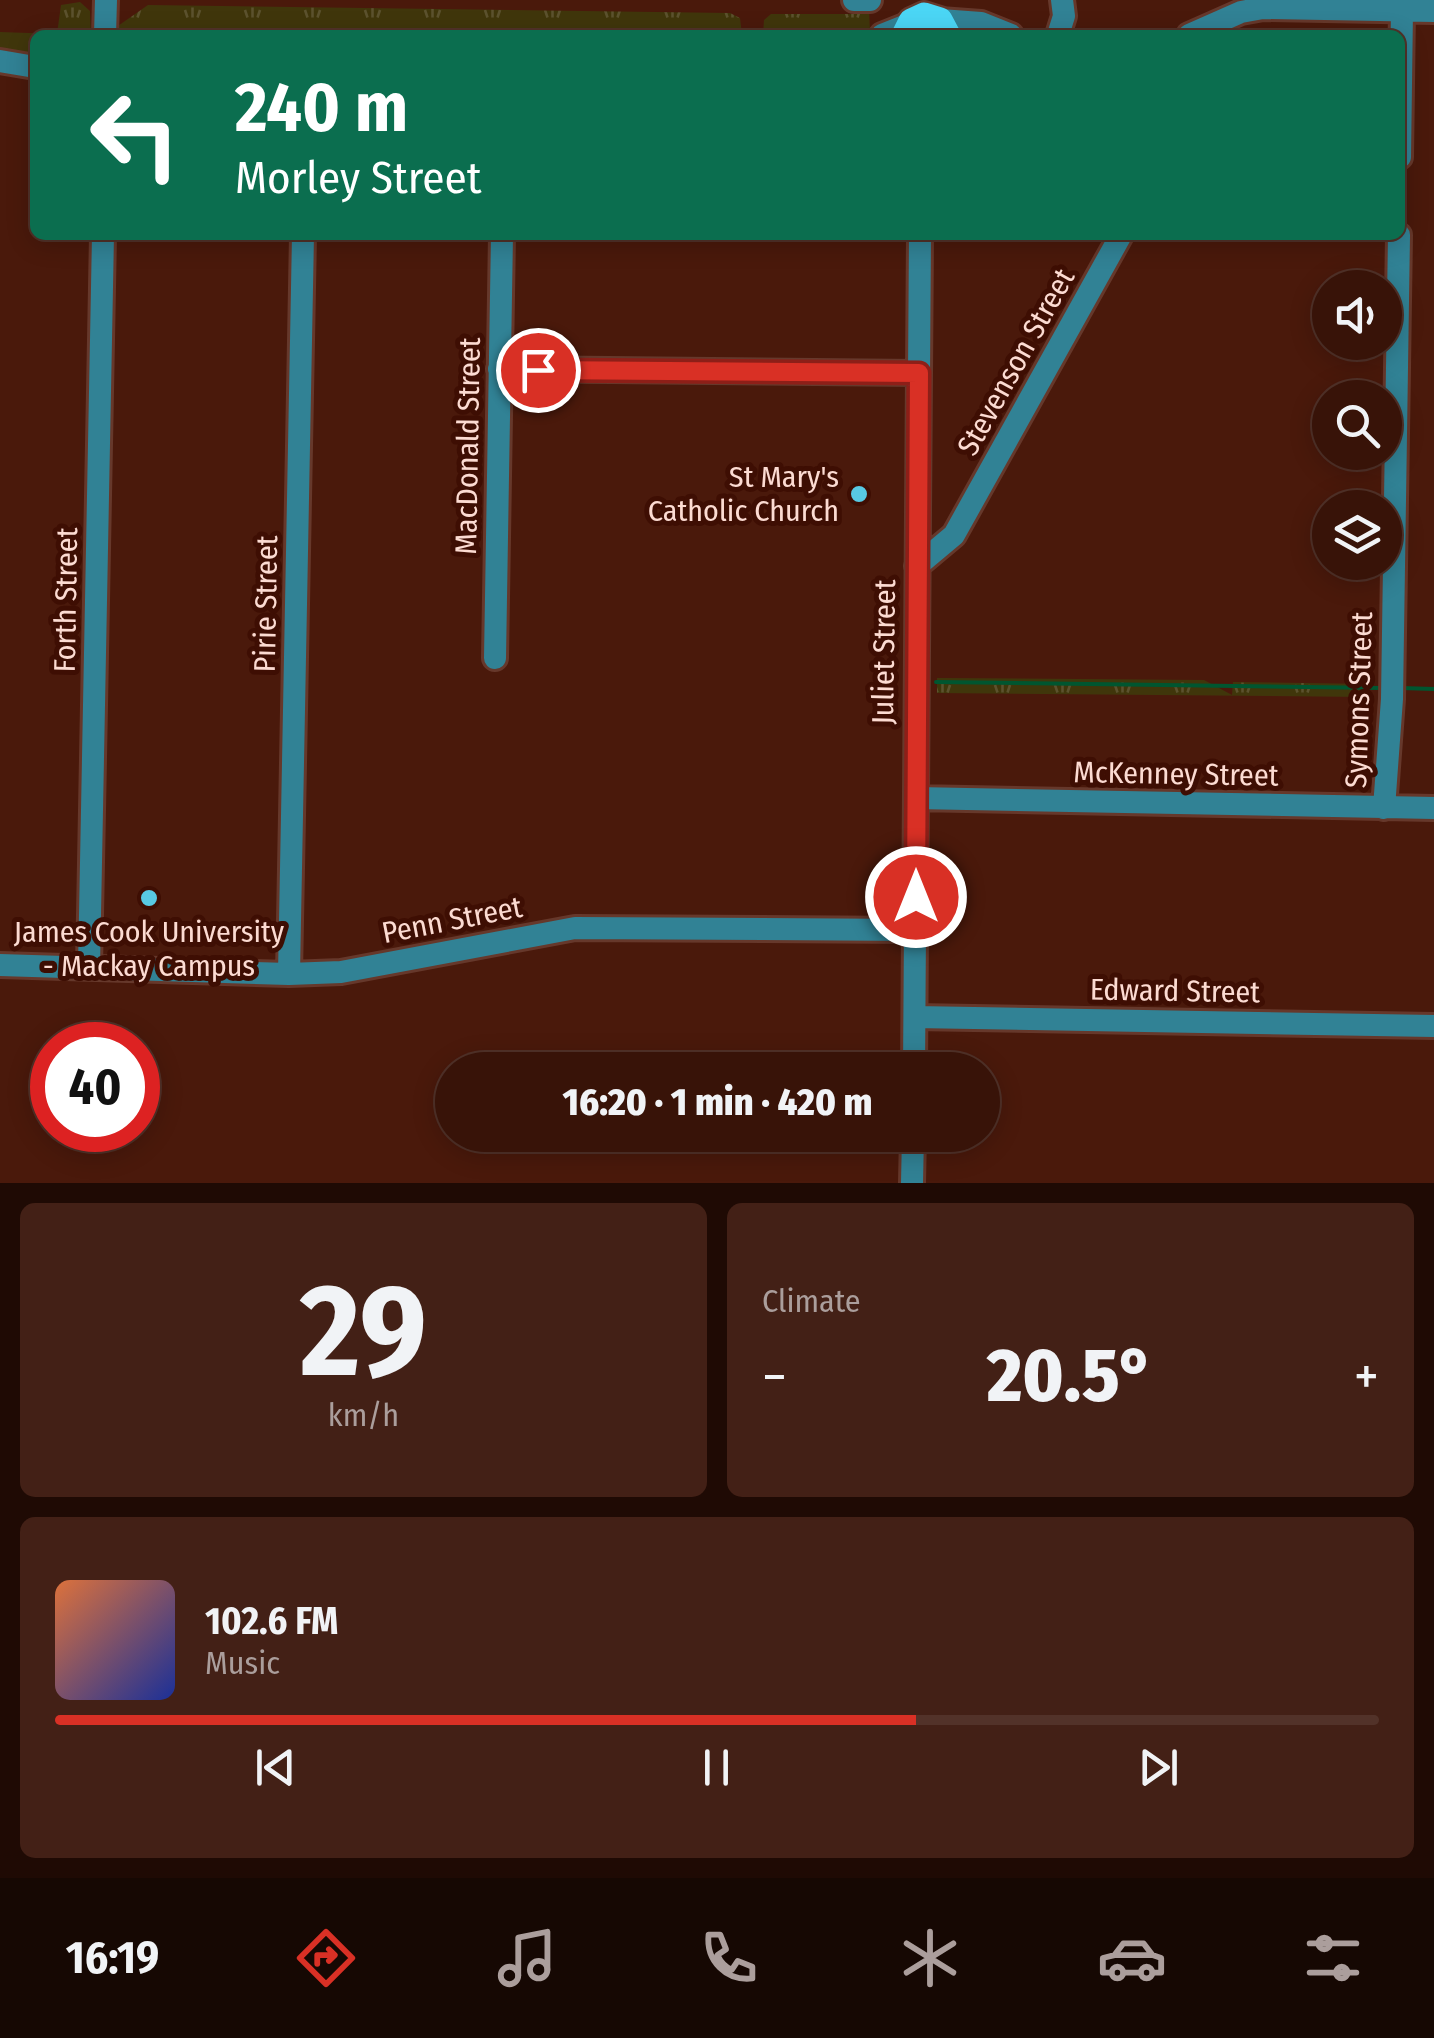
<!DOCTYPE html>
<meta charset="utf-8">
<style>
body{margin:0;font-family:"Fira Sans Condensed",sans-serif;background:#432016;color:#f1f3f6;height:100vh;display:flex;flex-direction:column;font-size:38px;white-space:nowrap}
*{box-sizing:border-box;margin:0}
p{font-size:32px;color:#ab9e9c}
.icon{flex:none;width:55px;height:55px;fill:none;stroke:currentColor;stroke-width:2;stroke-linecap:round;stroke-linejoin:round}
.map{position:relative;height:1183px;overflow:hidden}
.drawer{display:flex;flex-direction:column;gap:20px;padding:20px;background:#1f0a04;flex:1}
.drawer>*{flex:none}
.hud{position:absolute;left:30px;top:30px;width:1375px;height:210px;border-radius:15px;box-shadow:0 5px 25px #0003,0 0 0 2px #523229;background:#0b6e4f;color:#fff;overflow:hidden}
.buttons{position:absolute;left:1312px;top:270px;display:grid;gap:20px}
.buttons a{display:grid;place-items:center;width:90px;height:90px;border-radius:50%;background:#381308;box-shadow:0 5px 25px #0003,0 0 0 2px #523229;font-size:50px}
.speed{position:absolute;left:30px;top:1022px;display:flex;gap:20px;font-size:50px;font-weight:700;text-align:center}
.speed>*{display:grid;place-content:center;width:130px;height:130px;border-radius:50%;background:#381308;box-shadow:0 5px 25px #0003,0 0 0 2px #523229;line-height:1}
.speed .limit{border:15px solid #d22;background:#fff;color:#111}
.pin{position:absolute;display:grid;place-items:center;width:85px;height:85px;color:#fff;margin:-42px;border:5px solid #fff;border-radius:50%;box-shadow:0 2px 10px #0007}
.me{position:absolute;width:110px;margin:-55px;rotate:0deg;stroke-linejoin:round;filter:drop-shadow(0 0 8px #0008)}
.turn{display:flex;align-items:center;gap:35px;height:210px;padding:0 40px;font-size:45px}
.turn .icon{width:130px;height:130px;stroke-width:2.5}
.turn b{display:block;font-size:70px;line-height:85px}
.big{font-size:75px;font-weight:800;line-height:1.1}
.drawer .card{flex:1;display:flex;flex-direction:column;justify-content:center;gap:15px;min-width:0;padding:0 35px;border-radius:15px;background:#432016}
.drawer .dial{align-items:center;gap:0}
.dial b{font-size:130px;line-height:1}
.song{display:flex;align-items:center;gap:30px}
.cover{width:120px;height:120px;border-radius:15px;background:linear-gradient(135deg,hsl(20 70% 55%),hsl(230 70% 35%))}
.played{height:10px;border-radius:5px;background:linear-gradient(90deg,#d93025 65%,#523229 65%)}
.keys{display:flex;justify-content:space-around;direction:ltr}
.heat{display:flex;justify-content:space-between;align-items:center;font-size:55px;direction:ltr}
.drawer .tiles{flex:1;display:grid;gap:20px;grid-template-columns:1fr 1fr}
.card:last-child{grid-column:span 2}
.trip{position:absolute;left:435px;top:1052px;width:565px;height:100px;border-radius:50px;background:#381308;box-shadow:0 5px 25px #0003,0 0 0 2px #523229;font-weight:800;line-height:100px;text-align:center}
.tabs{display:flex;height:160px;justify-content:space-around;align-items:center;background:#160803;color:#ab9e9c}
.tabs .icon{width:70px;height:70px}
.tabs .on{color:#d93025}
.tabs b{font-size:45px;color:#f1f3f6}
.map>svg:first-child{display:block}
.park{fill:url(#park-tufts)}
.lines{fill:none;stroke-linecap:round;stroke-linejoin:round}
.stream{stroke:#005630;stroke-width:4}
.minor-casing{stroke:#66382b;stroke-width:28}
.major-casing{stroke:#66382b;stroke-width:30}
.minor{stroke:#318295;stroke-width:22}
.major{stroke:#4bd6f5;stroke-width:25}
.route-casing{stroke:#8d1f18;stroke-width:25}
.route{stroke:#d93025;stroke-width:18}
.poi-dot{fill:#58c9e3;stroke:#3e0e03;stroke-width:4}
.labels{text-anchor:middle;stroke-width:10;stroke-linejoin:round;paint-order:stroke}
.street-label{font-size:30px;fill:#fcdbd2;stroke:#3e0e03}
.poi-label{font-size:30px;fill:#fcdbd2;stroke:#3e0e03;text-anchor:end}
</style>
<div class="map">
<svg width="1434" height="1183" viewBox="0 0 1434 1183">
<defs>
<pattern id="park-tufts" width="24" height="20" patternUnits="userSpaceOnUse" patternTransform="scale(2.5)"><rect width="24" height="20" fill="#40360b"/><path d="M3 7l-1-3M5 7V3M7 7l1-3M15 17l-1-3M17 17v-4M19 17l1-3" fill="none" stroke="#5c522e"/></pattern>
</defs>
<rect width="100%" height="100%" fill="#4a190b"/>
<path class="park" d="M80 2 90 11 91 35H35V53L0 51V32L57 34 61 5Z
M148 5 730 13 740 18 742 35H115V28Z
M869 10 870 32 865 35H763L764 20 771 14H861Z
M937 678 1204 680 1232 695 1233 682 1369 684V697L937 693Z"/>
<g class="lines">
<path class="stream" d="M936 682 1382 688
M1401 688 1434 689"/>
<defs>
<path id="minor" d="M854 0H870
M940 20 981 23 1011 35
M105 35 106 0
M882 35 907 25
M1058 35 1064 16 1062 0
M1189 35 1241 12 1263 8 1434 11
M0 61 35 67
M1400 157 1402 10
M499 369 919 373
M917 566 954 535 1121 235
M495 658 502 235
M916 798 1434 808
M1384 808 1392 699 1399 235
M0 965 289 974 341 972 575 928 915 930
M89 967 103 235
M289 974 303 235
M915 1017 1434 1026
M914 1070 920 235
M912 1183 913 1135"/>
<path id="major" d="M904 35 911 21 924 15 940 20 948 35"/>
</defs>
<use href="#minor" class="minor-casing"/>
<use href="#major" class="major-casing"/>
<use href="#minor" class="minor"/>
<use href="#major" class="major"/>
</g>
<g class="lines">
<defs>
<path id="route" d="M538 370 919 373 916 897"/>
</defs>
<use href="#route" class="route-casing"/>
<use href="#route" class="route"/>
</g>
<g class="poi-dot">
<circle cx="859" cy="494" r="10"/>
<circle cx="149" cy="898" r="10"/>
</g>
<g class="labels">
<g class="street-label">
<text transform="translate(1016 362) rotate(-61)" y="10">Stevenson Street</text>
<text transform="translate(468 446) rotate(-89)" y="10">MacDonald Street</text>
<text transform="translate(66 600) rotate(-89)" y="10">Forth Street</text>
<text transform="translate(266 604) rotate(-89)" y="10">Pirie Street</text>
<text transform="translate(884 652) rotate(-89)" y="10">Juliet Street</text>
<text transform="translate(1359 700) rotate(-88)" y="10">Symons Street</text>
<text transform="translate(1176 774) rotate(1)" y="10">McKenney Street</text>
<text transform="translate(452 920) rotate(-11)" y="10">Penn Street</text>
<text transform="translate(1175 991) rotate(1)" y="10">Edward Street</text>
</g>
<g class="poi-label">
<text x="839" y="487">St Mary's<tspan x="839" dy="34">Catholic Church</tspan></text>
<text x="149" y="942" text-anchor="middle">James Cook University<tspan x="149" dy="34">- Mackay Campus</tspan></text>
</g>
</g>
</svg>
<div class="buttons">
<a><svg class="icon" aria-label="sound" viewBox="0 0 24 24"><path d="M4 9h4l5-4v14l-5-4H4zM17 9q2 3 0 6"/></svg></a>
<a><svg class="icon" aria-label="search" viewBox="0 0 24 24"><circle cx="10" cy="10" r="6"/><path d="M15 15l6 6"/></svg></a>
<a><svg class="icon" aria-label="layers" viewBox="0 0 24 24"><path d="M12 4l9 5-9 5-9-5zM3 14l9 5 9-5"/></svg></a>
</div>
<div class="speed"><div class="limit">40</div></div>
<div class="pin" style="left:538px;top:370px;background:#d93025"><svg class="icon" aria-label="arrive" viewBox="0 0 24 24"><path d="M6 21V4h12l-3 4 3 4H6"/></svg></div>
<svg class="me" style="left:916px;top:897px" viewBox="-20 -20 40 40"><circle r="17" fill="#d93025" stroke="#fff" stroke-width="3"/><path d="M0-11L8 9 0 5-8 9z" fill="#fff"/></svg>
<div class="trip">16:20 · 1 min · 420 m</div>
<div class="hud">
<div class="turn"><svg class="icon" aria-label="left" viewBox="0 0 24 24"><path d="M17 20v-9H6M10 6l-5 5 5 5"/></svg><div><b>240 m</b>Morley Street</div></div>
</div>
</div>
<section class="drawer">
<div class="tiles">
<div class="card dial"><b>29</b><p>km/h</p></div>
<div class="card"><p>Climate</p>
<div class="heat"><a>−</a><b class="big">20.5°</b><a>+</a></div>
</div>
<div class="card">
<div class="song"><i class="cover"></i><div><b>102.6 FM</b><p>Music</p></div></div>
<div class="played"></div>
<div class="keys"><svg class="icon" aria-label="previous" viewBox="0 0 24 24"><path d="M18 5L8 12l10 7zM5 5v14"/></svg><svg class="icon" aria-label="pause" viewBox="0 0 24 24"><path d="M8 5v14M16 5v14"/></svg><svg class="icon" aria-label="next" viewBox="0 0 24 24"><path d="M6 5l10 7-10 7zM19 5v14"/></svg></div>
</div>
</div>
</section>
<nav class="tabs">
<b>16:19</b>
<svg class="icon on" aria-label="directions" viewBox="0 0 24 24"><path d="M12 3l9 9-9 9-9-9zM9 14v-3h6M13 9l2 2-2 2"/></svg>
<svg class="icon" aria-label="music" viewBox="0 0 24 24"><path d="M9 18V5l10-2v13"/><circle cx="6" cy="18" r="3"/><circle cx="16" cy="16" r="3"/></svg>
<svg class="icon" aria-label="phone" viewBox="0 0 24 24"><path d="M5 4h4l2 5-3 2q2 4 5 5l2-3 5 2v4C11 20 4 13 5 4z"/></svg>
<svg class="icon" aria-label="climate" viewBox="0 0 24 24"><path d="M12 3v18M4 7l16 10M4 17L20 7"/></svg>
<svg class="icon" aria-label="car" viewBox="0 0 24 24"><path d="M5 17H2v-5l4-1 3-4h7l3 4 3 1v5h-3M9 17h6M6 11h13"/><circle cx="7" cy="17" r="2"/><circle cx="17" cy="17" r="2"/></svg>
<svg class="icon" aria-label="filters" viewBox="0 0 24 24"><path d="M4 7h16M4 17h16"/><circle cx="9" cy="7" r="2"/><circle cx="15" cy="17" r="2"/></svg>
</nav>
